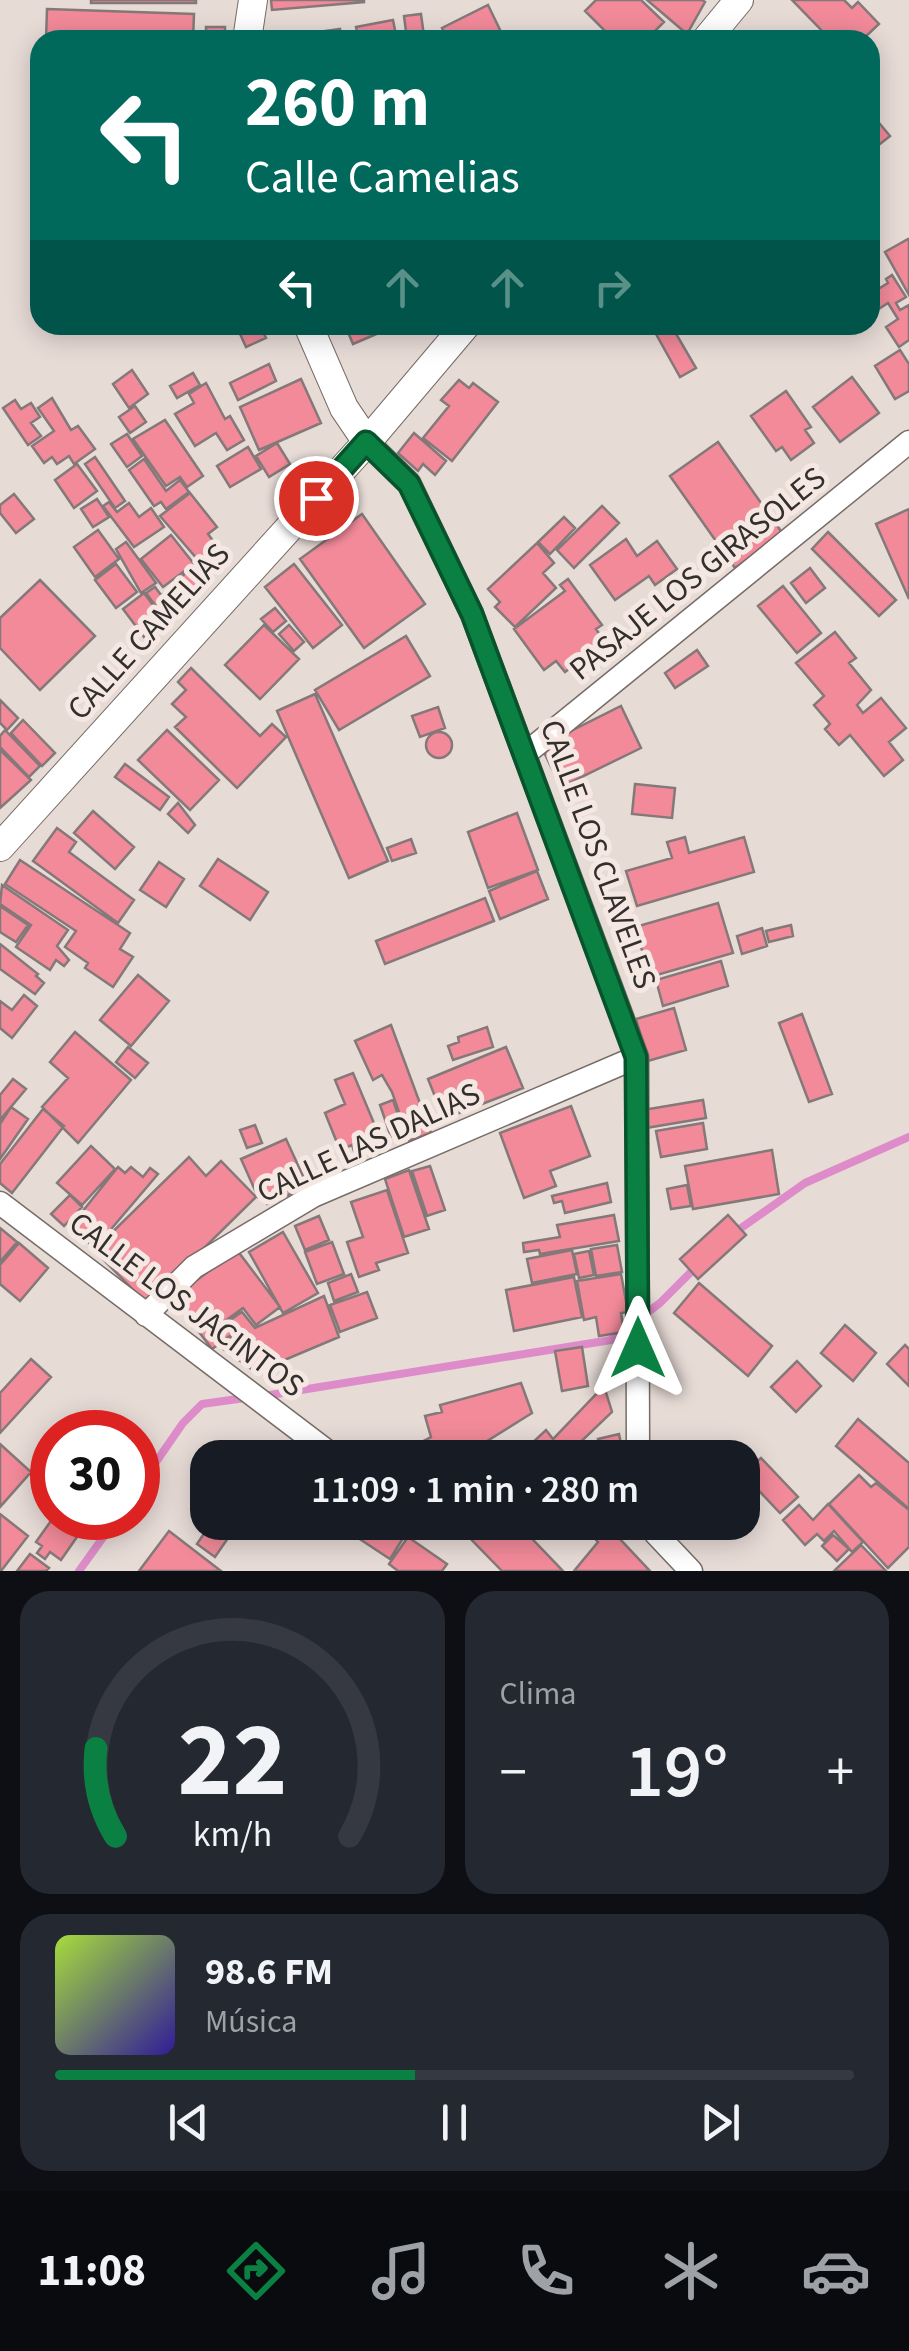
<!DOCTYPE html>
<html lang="es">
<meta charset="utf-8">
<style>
body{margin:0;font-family:"Source Sans 3",sans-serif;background:#242831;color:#f1f3f6;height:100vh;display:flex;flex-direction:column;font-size:38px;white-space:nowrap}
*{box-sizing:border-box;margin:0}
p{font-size:32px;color:#9ea1a6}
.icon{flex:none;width:55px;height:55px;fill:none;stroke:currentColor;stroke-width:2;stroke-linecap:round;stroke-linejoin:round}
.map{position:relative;height:1571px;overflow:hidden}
.side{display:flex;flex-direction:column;gap:20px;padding:20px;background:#0d0f14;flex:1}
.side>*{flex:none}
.banner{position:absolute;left:30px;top:30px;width:850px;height:305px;border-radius:30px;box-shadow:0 5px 25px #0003;background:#00695c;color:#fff;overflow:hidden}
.speed{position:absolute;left:30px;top:1410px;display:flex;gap:20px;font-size:50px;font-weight:700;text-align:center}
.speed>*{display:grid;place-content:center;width:130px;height:130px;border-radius:50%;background:#171b24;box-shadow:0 5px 25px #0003;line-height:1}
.speed .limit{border:15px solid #d22;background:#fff;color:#111}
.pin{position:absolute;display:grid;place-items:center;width:85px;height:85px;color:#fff;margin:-42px;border:5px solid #fff;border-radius:50%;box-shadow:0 2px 10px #0007}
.me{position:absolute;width:110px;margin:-55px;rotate:0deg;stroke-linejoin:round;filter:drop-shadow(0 0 8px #0008)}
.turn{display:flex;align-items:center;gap:35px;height:210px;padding:0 50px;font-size:45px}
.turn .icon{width:130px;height:130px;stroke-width:2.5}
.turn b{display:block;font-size:70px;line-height:85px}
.lanes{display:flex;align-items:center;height:95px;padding:0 50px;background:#0003;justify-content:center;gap:50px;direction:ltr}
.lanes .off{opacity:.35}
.big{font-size:75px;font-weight:600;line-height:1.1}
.side .widget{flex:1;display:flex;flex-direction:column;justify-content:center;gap:15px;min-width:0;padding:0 35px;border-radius:30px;background:#242831}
.side .dial{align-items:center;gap:0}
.dial svg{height:260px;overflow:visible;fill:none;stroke:#363941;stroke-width:7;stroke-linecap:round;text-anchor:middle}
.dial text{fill:#f1f3f6;stroke:none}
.song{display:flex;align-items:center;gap:30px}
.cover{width:120px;height:120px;border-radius:15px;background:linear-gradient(135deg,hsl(80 70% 55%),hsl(250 70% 35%))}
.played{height:10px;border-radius:5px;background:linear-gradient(90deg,#0b8043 45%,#363941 45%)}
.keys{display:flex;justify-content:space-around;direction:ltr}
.heat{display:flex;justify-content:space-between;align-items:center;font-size:55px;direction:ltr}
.side .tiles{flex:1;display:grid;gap:20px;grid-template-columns:1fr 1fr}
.widget:last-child{grid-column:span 2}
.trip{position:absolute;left:190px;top:1440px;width:570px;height:100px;border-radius:30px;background:#171b24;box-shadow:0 5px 25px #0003;font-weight:600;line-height:100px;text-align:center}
.tab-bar{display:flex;height:160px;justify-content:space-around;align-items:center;background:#090b0e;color:#9ea1a6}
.tab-bar .icon{width:70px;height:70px}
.tab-bar .active{color:#0b8043}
.tab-bar b{font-size:45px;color:#f1f3f6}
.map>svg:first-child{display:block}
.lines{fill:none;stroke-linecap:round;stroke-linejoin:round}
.stream{stroke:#de8cc9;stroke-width:8}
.building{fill:#f28a9a;stroke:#857879;stroke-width:2.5}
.minor-casing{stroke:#776c67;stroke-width:25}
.tertiary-casing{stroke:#776c67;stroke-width:30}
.minor{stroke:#fff;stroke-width:22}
.tertiary{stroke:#fff;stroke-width:28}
.route-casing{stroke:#07532c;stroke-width:25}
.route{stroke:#0b8043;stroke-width:18}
.labels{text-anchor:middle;stroke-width:10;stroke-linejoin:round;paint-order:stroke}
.street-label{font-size:32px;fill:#332f2d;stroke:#f5e8e3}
</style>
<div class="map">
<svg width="909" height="1571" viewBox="0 0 909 1571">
<rect width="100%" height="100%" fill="#e7dbd6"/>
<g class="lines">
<path class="stream" d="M734 1233 805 1183 909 1137
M264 1396 611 1340 660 1303 698 1265
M138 1488 183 1423 202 1404 245 1398
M79 1571 117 1518"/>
</g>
<path class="building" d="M91 0H196V3H91Z
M271 0H364V2L272 10Z
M596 0H641L664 22 646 40H614L585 11Z
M647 0H702L705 2 687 34Z
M792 0H844L852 8 858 2 879 24 862 40H831Z
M488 5 503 36 496 40H448L442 28Z
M47 9 194 14 193 40H46Z
M421 14 424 36 407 39 404 16Z
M393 20 397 40H359L356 27Z
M206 27H225V40H206Z
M340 29 342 40H268V39Z
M870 112 890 136 870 152Z
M908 239 909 240V295L885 252Z
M892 275 906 297 896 303 900 310 909 305V340L899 347 886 327 898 319 888 303 874 312 870 305V294L888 283 886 279Z
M236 325H260L266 338 246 347Z
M345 325H386L388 329 353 344Z
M651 325H671L696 368 680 377Z
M900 350 909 364V391L895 399 875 366Z
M269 364 276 381 238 400 230 383Z
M132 370 148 394 129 408 113 384Z
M193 373 200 385 177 398 170 386Z
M852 377 879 413 840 442 813 407Z
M301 379 321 423 259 450 240 407Z
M459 380 469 388 473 383 498 402 452 461 423 438 449 406 441 400Z
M206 383 225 419 230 416 244 440 227 450 216 433 195 446 175 414 194 403 189 394Z
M786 391 811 427 805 430 814 443 791 460 782 447 776 451 751 416Z
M52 398 71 430 78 426 95 449 74 464 69 456 57 464 52 457 44 463 32 446 54 431 38 408Z
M15 400 21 409 31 403 40 417 31 423 41 436 28 445 3 408Z
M135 406 146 422 130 433 119 417Z
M165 420 203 476 187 487 180 477 166 486 133 439Z
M414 433 446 461 435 475 423 464 418 471 398 453Z
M127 434 142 456 127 467 111 444Z
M718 442 783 534 735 568 670 476Z
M277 443 290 464 269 477 256 456Z
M248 447 261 469 230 487 217 466Z
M95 457 125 501 115 508 85 464Z
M144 459 166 491 180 480 189 492 166 509 161 502 154 506 129 470Z
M77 464 97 491 74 508 55 480Z
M190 493 217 527 208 534 223 554 205 568 160 516Z
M14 494 34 519 16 533 0 513V505Z
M97 499 109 517 93 527 81 509Z
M109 502 117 512 129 503 139 517 151 508 164 527 134 547 103 506Z
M602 506 619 523 574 568 557 550Z
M909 509V599L876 524Z
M362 514 425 604 364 648 300 559Z
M564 517 575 528 550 554 538 542Z
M98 530 119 559 95 577 74 547Z
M828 532 896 600 879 616 812 549Z
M171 535 194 564 163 587 141 559Z
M626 539 637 556 657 541 677 569 655 585 649 576 615 600 590 565Z
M126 542 156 583 141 593 116 549Z
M537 543 554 563 543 573 556 588 515 627 495 607 500 602 488 589Z
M116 564 137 592 116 608 95 580Z
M294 564 342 625 313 648 265 587Z
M192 567 204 580 175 607 163 594Z
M810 568 825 588 806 603 791 583Z
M568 579 602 625 596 629 605 642 565 672 556 661 544 670 514 629 565 591 560 585Z
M40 580 95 636 40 690 0 648V618Z
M783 586 821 633 797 653 758 606Z
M155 587 173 611 164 617 146 593Z
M144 593 165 621 144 637 123 609Z
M275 608 286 621 273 632 261 619Z
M264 625 299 659 260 699 225 665Z
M289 625 304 642 294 651 279 634Z
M835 632 856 658 849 663 871 690 857 705 863 713 881 698 906 728 889 742 903 760 884 776 850 735 839 745 825 729 830 724 814 705 824 696 796 663Z
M406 636 430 676 339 730 315 690Z
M697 650 708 666 675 688 665 673Z
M191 668 260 736 272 724 286 737 237 788 175 727 186 717 172 704 186 690 178 682Z
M315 694 388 861 349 878 277 711Z
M0 700 18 718 7 730 0 723Z
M621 706 641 748 561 787 541 746Z
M438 707 445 728 420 737 412 716Z
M23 720 55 753 42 766 11 733Z
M5 730 40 766 29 777 0 747V736Z
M167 730 219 780 190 810 138 760Z
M426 745a13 13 0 1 1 26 0a13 13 0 1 1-26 0Z
M0 750 31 780 0 808Z
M125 764 169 797 160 810 115 777Z
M635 784 675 788 672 818 632 814Z
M178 803 195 825 188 833 168 814Z
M93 811 134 847 115 869 74 833Z
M517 813 538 870 488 888 468 832Z
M57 828 76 842 69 852 134 900 118 923 33 861Z
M685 837 689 853 744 837 754 872 637 906 626 871 672 858 667 842Z
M411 839 416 853 392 861 387 848Z
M218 859 268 892 250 920 200 886Z
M20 860 130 933 120 949 133 957 113 987 85 968 88 963 65 947 76 931 5 884Z
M159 862 184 879 166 907 140 890Z
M537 871 548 899 500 919 489 891Z
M2 885 68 930 57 946 69 960 64 966 56 960 50 970 16 947 31 925 0 904Z
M485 898 494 921 385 964 376 941Z
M718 903 733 953 650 977 635 927Z
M0 906 28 925 16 942 0 932Z
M791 925 793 936 769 942 766 931Z
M762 928 767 946 742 954 737 936Z
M0 944 38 974 36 976 44 983 35 994 0 969Z
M721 961 728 986 663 1006 656 980Z
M138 975 169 1001 131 1046 100 1020Z
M24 995 37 1006 12 1038 0 1028V1001L12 1010Z
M674 1008 686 1050 648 1061 636 1019Z
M802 1014 832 1094 809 1102 779 1023Z
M391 1025 431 1133 409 1141 392 1092 382 1075 373 1080 355 1041Z
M487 1027 493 1047 453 1060 448 1046 459 1042 458 1037Z
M75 1032 131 1080 78 1143 42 1107 68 1078 50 1062Z
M128 1047 148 1063 135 1078 116 1062Z
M506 1047 523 1088 444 1119 428 1079Z
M353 1073 381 1140 354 1151 352 1145 340 1150 325 1113 345 1104 335 1080Z
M13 1079 26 1089 0 1120V1095Z
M393 1100 404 1132 391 1137 380 1105Z
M703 1100 706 1118 646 1128 643 1110Z
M571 1106 590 1156 550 1171 556 1186 524 1198 500 1133Z
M11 1107 28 1119 0 1159V1124Z
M43 1109 64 1126 12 1193 0 1183V1164Z
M703 1123 707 1149 661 1157 656 1131Z
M255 1125 262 1143 247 1148 240 1130Z
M286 1139 303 1176 290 1182 295 1192 267 1204 262 1194 258 1197 241 1159Z
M91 1146 115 1169 82 1205 57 1183Z
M772 1150 779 1194 693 1209 685 1166Z
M189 1157 206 1176 221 1161 256 1197 147 1304 94 1250Z
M430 1166 445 1210 427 1216 412 1171Z
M118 1167 125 1173 131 1167 143 1177 150 1168 158 1174 95 1248 70 1227Z
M409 1170 429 1229 404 1237 385 1179Z
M607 1183 611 1202 565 1213 562 1201 554 1203 552 1196Z
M687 1185 691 1206 671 1209 667 1189Z
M387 1190 408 1253 376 1263 379 1270 359 1277 347 1242 363 1237 351 1202Z
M70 1195 82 1207 64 1226 51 1214Z
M614 1215 619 1241 540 1254 539 1250 524 1252 523 1243 560 1237 557 1225Z
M728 1215 746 1235 698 1279 680 1259Z
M319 1216 329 1240 305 1250 295 1226Z
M0 1228 17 1242 0 1262Z
M283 1232 318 1293 283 1313 249 1252Z
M332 1242 344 1274 317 1284 305 1252Z
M19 1243 48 1268 20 1301 0 1284V1265Z
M617 1245 622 1272 596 1276 591 1249Z
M237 1250 280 1307 256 1325 243 1308 225 1321 234 1333 212 1349 173 1298Z
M572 1250 577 1274 532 1283 527 1259Z
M589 1251 594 1275 579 1278 574 1254Z
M351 1274 358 1292 334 1301 328 1283Z
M621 1274 628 1312 621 1313 624 1332 599 1336 596 1317 584 1320 577 1281Z
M574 1277 582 1317 514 1331 506 1290Z
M699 1283 772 1346 748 1376 674 1313Z
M367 1292 377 1318 340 1332 330 1305Z
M324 1296 339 1337 256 1372 219 1346 235 1334 227 1322 242 1312 255 1328Z
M845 1325 876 1353 853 1381 821 1353Z
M905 1345 909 1349V1386L887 1364Z
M582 1347 588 1386 562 1391 555 1351Z
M31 1359 51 1377 0 1433V1393Z
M797 1361 821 1386 796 1412 771 1387Z
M521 1383 532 1413 460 1458H390L431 1437 425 1416 442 1412 440 1405Z
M604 1386 612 1412 569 1453 573 1458H516L546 1430 553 1439Z
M858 1419 909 1463V1509L836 1446Z
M619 1434 624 1458H602L598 1439Z
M0 1444 31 1472 0 1507Z
M761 1458 798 1497 780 1513 743 1474Z
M859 1475 871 1487 876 1483 909 1510V1547L888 1568 829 1504Z
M828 1504 863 1542 852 1552 834 1531 824 1541 817 1534 805 1545 783 1520 799 1505 813 1520Z
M0 1514 28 1536 1 1571H0Z
M53 1518 79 1534 61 1560 50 1552 45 1559 37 1553 42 1546 36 1542Z
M212 1522H239L215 1557 197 1544Z
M368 1522H386L405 1535 390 1559 358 1538Z
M469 1522H516L563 1571H502L462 1530Z
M579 1522H604L650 1571H574L598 1542Z
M169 1531 221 1571H139Z
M833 1535 849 1549 837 1561 822 1546Z
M408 1537 447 1564 442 1571H398L389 1564Z
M861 1545 886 1571H834Z
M30 1554 49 1568 46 1571H17Z"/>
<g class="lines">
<defs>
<path id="minor" d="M367 442 409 483 472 614 637 1057 638 1458
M525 754 909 442
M0 1203 336 1458
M146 1315 194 1267 313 1196 637 1057
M651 1522 656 1534 691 1571"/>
<path id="tertiary" d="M247 40 253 0
M706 40 739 0
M308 325 344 408 367 442
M0 847 367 442 466 325"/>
</defs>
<use href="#minor" class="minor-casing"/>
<use href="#tertiary" class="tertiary-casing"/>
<use href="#minor" class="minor"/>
<use href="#tertiary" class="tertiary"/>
</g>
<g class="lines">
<defs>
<path id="route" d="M316 498 366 442 409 484 472 614 636 1057 638 1348"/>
</defs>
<use href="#route" class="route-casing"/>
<use href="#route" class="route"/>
</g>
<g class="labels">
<g class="street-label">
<text transform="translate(697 573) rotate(-39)" y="11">PASAJE LOS GIRASOLES</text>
<text transform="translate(148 631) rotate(-48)" y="11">CALLE CAMELIAS</text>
<text transform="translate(599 854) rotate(70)" y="11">CALLE LOS CLAVELES</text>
<text transform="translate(368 1142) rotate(-25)" y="11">CALLE LAS DALIAS</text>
<text transform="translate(187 1304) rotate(37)" y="11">CALLE LOS JACINTOS</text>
</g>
</g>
</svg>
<div class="speed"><div class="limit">30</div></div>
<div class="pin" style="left:316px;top:498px;background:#d93025"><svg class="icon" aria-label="arrive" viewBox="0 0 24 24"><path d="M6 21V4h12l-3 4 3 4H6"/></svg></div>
<svg class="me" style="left:638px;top:1348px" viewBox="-20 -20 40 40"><path d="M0-17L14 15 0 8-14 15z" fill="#0b8043" stroke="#fff" stroke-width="4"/></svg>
<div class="trip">11:09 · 1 min · 280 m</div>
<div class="banner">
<div class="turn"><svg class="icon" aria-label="left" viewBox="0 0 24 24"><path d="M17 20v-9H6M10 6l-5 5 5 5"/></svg><div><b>260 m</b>Calle Camelias</div></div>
<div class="lanes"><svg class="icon" aria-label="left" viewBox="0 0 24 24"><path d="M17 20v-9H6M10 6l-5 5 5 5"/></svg><svg class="icon off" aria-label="ahead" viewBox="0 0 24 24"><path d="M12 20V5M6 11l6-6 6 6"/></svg><svg class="icon off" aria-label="ahead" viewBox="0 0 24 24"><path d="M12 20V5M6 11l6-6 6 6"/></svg><svg class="icon off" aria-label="right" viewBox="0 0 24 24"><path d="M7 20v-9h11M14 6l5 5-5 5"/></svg></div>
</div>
</div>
<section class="side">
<div class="tiles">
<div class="widget dial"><svg viewBox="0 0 100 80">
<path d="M14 69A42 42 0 1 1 86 69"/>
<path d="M14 69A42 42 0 0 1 8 42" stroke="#0b8043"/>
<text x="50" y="56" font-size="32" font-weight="700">22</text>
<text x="50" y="72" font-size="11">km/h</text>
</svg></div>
<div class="widget"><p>Clima</p>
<div class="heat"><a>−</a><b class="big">19°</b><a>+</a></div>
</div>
<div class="widget">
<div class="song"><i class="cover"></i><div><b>98.6 FM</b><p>Música</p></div></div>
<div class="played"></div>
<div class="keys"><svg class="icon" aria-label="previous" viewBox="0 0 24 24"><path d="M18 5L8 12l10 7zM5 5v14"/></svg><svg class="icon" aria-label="pause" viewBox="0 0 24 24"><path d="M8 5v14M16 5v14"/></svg><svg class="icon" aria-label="next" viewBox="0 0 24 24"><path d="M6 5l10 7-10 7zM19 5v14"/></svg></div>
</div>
</div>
</section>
<nav class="tab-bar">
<b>11:08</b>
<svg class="icon active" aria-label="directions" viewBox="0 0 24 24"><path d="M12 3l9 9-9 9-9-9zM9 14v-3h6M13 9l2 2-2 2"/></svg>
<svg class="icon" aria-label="music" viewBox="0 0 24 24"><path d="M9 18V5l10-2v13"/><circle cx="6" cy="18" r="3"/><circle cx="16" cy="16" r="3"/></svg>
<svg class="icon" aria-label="phone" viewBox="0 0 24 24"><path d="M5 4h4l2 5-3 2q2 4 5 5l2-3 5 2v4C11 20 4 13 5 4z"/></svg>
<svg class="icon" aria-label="climate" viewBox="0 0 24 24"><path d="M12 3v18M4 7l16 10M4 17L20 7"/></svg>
<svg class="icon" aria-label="car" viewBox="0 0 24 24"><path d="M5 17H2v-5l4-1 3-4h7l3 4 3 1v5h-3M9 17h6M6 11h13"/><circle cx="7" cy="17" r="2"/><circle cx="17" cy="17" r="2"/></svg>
</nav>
